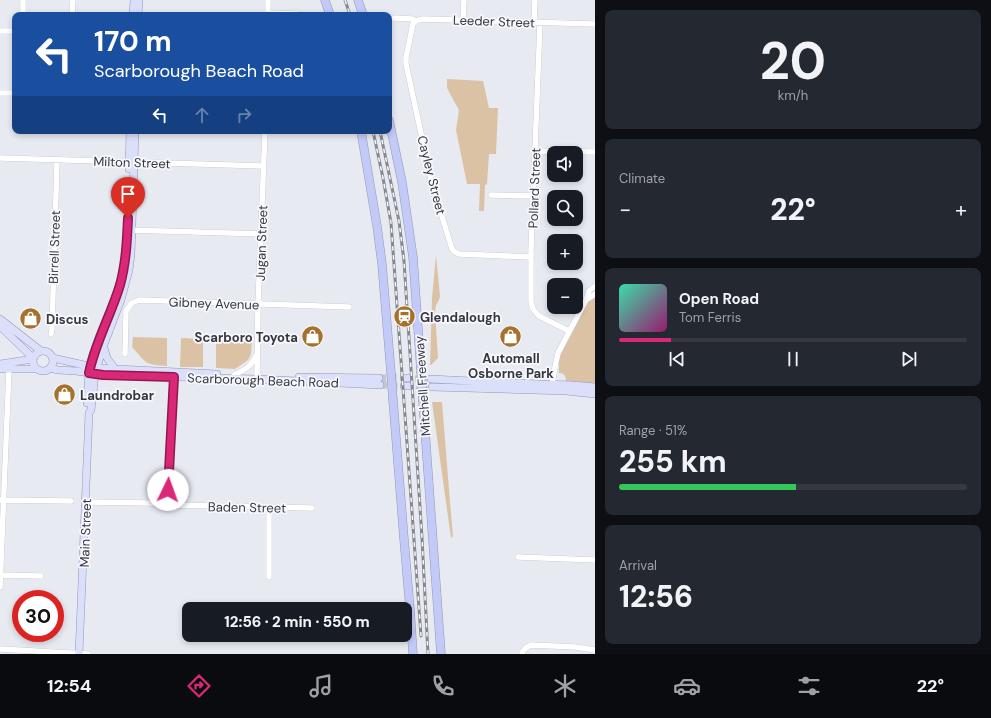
<!DOCTYPE html>
<meta charset="utf-8">
<style>
body{margin:0;font-family:"DM Sans",sans-serif;background:#242831;color:#f1f3f6;height:100vh;display:flex;flex-direction:column;font-size:15px;white-space:nowrap}
*{box-sizing:border-box;margin:0}
p{font-size:13px;color:#9ea1a6}
.icon{flex:none;width:22px;height:22px;fill:none;stroke:currentColor;stroke-width:2;stroke-linecap:round;stroke-linejoin:round}
.map{position:relative;flex:1;overflow:hidden}
.drawer{display:flex;flex-direction:column;gap:10px;padding:10px;background:#0d0f14;width:396px}
.drawer>*{flex:none}
.top-card{position:absolute;left:12px;top:12px;width:380px;height:122px;border-radius:8px;box-shadow:0 2px 6px #0003;background:#1a4fa0;color:#fff;overflow:hidden}
.fabs{position:absolute;left:547px;top:146px;display:grid;gap:8px}
.fabs a{display:grid;place-items:center;width:36px;height:36px;border-radius:8px;background:#171b24;box-shadow:0 2px 6px #0003;font-size:20px}
.speed{position:absolute;left:12px;top:590px;display:flex;gap:8px;font-size:20px;font-weight:700;text-align:center}
.speed>*{display:grid;place-content:center;width:52px;height:52px;border-radius:50%;background:#171b24;box-shadow:0 2px 6px #0003;line-height:1}
.speed .limit{border:6px solid #d22;background:#fff;color:#111}
.pin{position:absolute;display:grid;place-items:center;width:34px;height:34px;color:#fff;margin:-41px -17px;border-radius:50% 50% 50% 0;rotate:-45deg;box-shadow:0 0 4px #0007}
.pin .icon{rotate:45deg}
.me{position:absolute;width:44px;margin:-22px;rotate:3deg;stroke-linejoin:round;filter:drop-shadow(0 0 3px #0008)}
.turn{display:flex;align-items:center;gap:14px;height:84px;padding:0 16px;font-size:18px}
.turn .icon{width:52px;height:52px;stroke-width:2.5}
.turn b{display:block;font-size:28px;line-height:34px}
.lanes{display:flex;align-items:center;height:38px;padding:0 16px;background:#0003;justify-content:center;gap:20px;direction:ltr}
.lanes .off{opacity:.35}
.big{font-size:30px;font-weight:800;line-height:1.1}
.drawer .card{flex:1;display:flex;flex-direction:column;justify-content:center;gap:6px;min-width:0;padding:0 14px;border-radius:8px;background:#242831}
.drawer .dial{align-items:center;gap:0}
.dial b{font-size:52px;line-height:1}
.song{display:flex;align-items:center;gap:12px}
.cover{width:48px;height:48px;border-radius:6px;background:linear-gradient(135deg,hsl(160 70% 55%),hsl(320 70% 35%))}
.played{height:4px;border-radius:2px;background:linear-gradient(90deg,#db2777 15%,#363941 15%)}
.keys{display:flex;justify-content:space-around;direction:ltr}
.heat{display:flex;justify-content:space-between;align-items:center;font-size:22px;direction:ltr}
.charge{height:6px;border-radius:3px;background:linear-gradient(90deg,#34c759 51%,#363941 0)}
.trip{position:absolute;left:182px;top:602px;width:230px;height:40px;border-radius:8px;background:#171b24;box-shadow:0 2px 6px #0003;font-weight:800;line-height:40px;text-align:center}
.dock{display:flex;height:64px;justify-content:space-around;align-items:center;background:#090b0e;color:#9ea1a6}
.dock .icon{width:28px;height:28px}
.dock .current{color:#db2777}
.dock b{font-size:18px;color:#f1f3f6}
main{display:flex;flex:1;min-height:0}
.map>svg:first-child{display:block}
.green{fill:#dcc2a5}
.lines{fill:none;stroke-linecap:round;stroke-linejoin:round}
.major-tunnel{stroke:#c5c6cd;stroke-width:7;stroke-dasharray:7 3.5;stroke-linecap:butt}
.minor-casing{stroke:#babbc3;stroke-width:6}
.major-casing{stroke:#9397b5;stroke-width:8}
.highway-casing{stroke:#9397b5;stroke-width:9}
.minor{stroke:#fff;stroke-width:5.5}
.major{stroke:#dcdffa;stroke-width:7}
.highway{stroke:#c4caf7;stroke-width:8}
.rail-casing{stroke:#86888d;stroke-width:3}
.rail{stroke:#f6f7ff;stroke-width:1.5;stroke-dasharray:4.5;stroke-linecap:butt}
.highway-bridge-casing{stroke:#9397b5;stroke-width:9;stroke-linecap:butt}
.highway-bridge{stroke:#c4caf7;stroke-width:8}
.route-casing{stroke:#8e194d;stroke-width:10}
.route{stroke:#db2777;stroke-width:7}
.labels{text-anchor:middle;stroke-width:3.5;stroke-linejoin:round;paint-order:stroke}
.street-label{font-size:13px;fill:#37383b;stroke:#f6f7ff}
.poi-label{font-size:13px;font-weight:bold;fill:#37383b;stroke:#f6f7ff;text-anchor:start}
</style>
<main>
<div class="map">
<svg width="595" height="654" viewBox="0 0 595 654">
<rect width="100%" height="100%" fill="#e8eaf2"/>
<path class="green" d="M447 79 483 81 489 108H498L496 154H489L487 184 485 185 484 211H479L480 184H467L456 130 459 110 455 103 447 88Z
M436 255 440 296 439 300 436 305 435 312 438 358 431 365H430L432 298Z
M595 296V384L584 382 566 381C566 376 564 373 559 373V360L561 354 587 304 589 300Z
M133 337 167 338V366C145 365 146 363 132 347Z
M181 338 203 339V367H180Z
M216 339 252 340 251 354 248 360 235 369 216 368Z
M432 402H442L450 502 453 536 451 538Z"/>
<g class="lines">
<path class="major-tunnel" d="M379 378H399
M415 379H431
M380 385 399 386
M416 386 432 387"/>
<defs>
<path id="minor" d="M268 13 299 14
M23 15V0
M72 15 73 0
M268 15V0
M394 18 412 19 416 21 419 20 423 19 595 24
M463 20 464 0
M416 21 413 24 412 28 406 58V64L432 184 452 249 455 252 459 254 531 257
M534 22 535 0
M540 23 531 250V302L533 309 539 316 569 331
M0 31H15
M0 93H15
M536 151 595 152
M0 158 263 166
M491 195 534 196
M127 230 261 234
M586 300 595 294
M51 334 52 329 57 160
M125 354 126 311 132 303 139 300 349 307
M234 375C247 369 251 366 257 354
M257 379 258 304 265 131
M552 388C552 380 554 375 555 367 556 362 557 358 558 353L586 300 589 291 595 286
M1 500 71 501
M86 502 149 503 168 505 312 508
M168 505 174 374
M518 557 595 560
M1 575 41 576
M269 577V507
M0 587 9 369
M0 649 88 654
M522 654C523 649 527 647 531 645L575 647 595 650"/>
<path id="major" d="M133 15 134 0
M138 15 139 0
M129 169 130 131
M0 319 41 351
M0 326 33 358
M104 348 107 358 115 369
M33 361a10 10 0 1 1 20 0a10 10 0 1 1-20 0Z
M53 358 97 368 217 374
M0 364 33 359
M50 368 58 370 76 371 103 375 257 379 380 385
M0 369H37
M299 377 379 378
M404 378H409
M431 379 512 383 572 385 595 387
M404 386H410
M432 387 566 391 595 394
M87 403C88 389 88 375 91 361 96 341 106 322 113 303 122 282 126 260 127 238
M79 654 89 413 91 410 95 374 103 347 121 300 129 270 131 255 135 131"/>
<path id="highway" d="M325 0 330 15
M358 0 363 15
M389 120 402 182 413 257 421 372
M361 131 377 226 382 264 391 373
M393 400 404 539 410 609 413 654
M423 402 441 654"/>
</defs>
<use href="#minor" class="minor-casing"/>
<use href="#major" class="major-casing"/>
<use href="#highway" class="highway-casing"/>
<use href="#minor" class="minor"/>
<use href="#major" class="major"/>
<use href="#highway" class="highway"/>
<defs>
<path id="rail" d="M345 0 350 15
M373 131 383 178 391 223 421 636
M380 131 399 221 404 261 422 538 428 654"/>
</defs>
<use href="#rail" class="rail-casing"/>
<use href="#rail" class="rail"/>
<defs>
<path id="highway-bridge" d="M421 372 423 402
M391 373 393 400"/>
</defs>
<use href="#highway-bridge" class="highway-bridge-casing"/>
<use href="#highway-bridge" class="highway-bridge"/>
</g>
<g class="lines">
<defs>
<path id="route" d="M128 218C127 241 126 263 120 285 111 315 95 343 89 373L103 375 174 377 168 490"/>
</defs>
<use href="#route" class="route-casing"/>
<use href="#route" class="route"/>
</g>
<defs>
<symbol id="station-disc" viewBox="-11 -11 22 22"><circle r="9.5" fill="#a6712b" stroke="#f6f7ff"/><path d="M-3-6H3Q5-6 5-4V2Q5 4 3 4L4.5 6H3L1.5 4h-3L-3 6H-4.5L-3 4Q-5 4-5 2V-4Q-5-6-3-6ZM-3.5-4v3h7v-3ZM-3.5 1v1.5H-2V1ZM2 1v1.5H3.5V1Z" fill="#fff"/></symbol>
<symbol id="shop-disc" viewBox="-11 -11 22 22"><circle r="9.5" fill="#a6712b" stroke="#f6f7ff"/><path d="M-5-2.5h2.3a2.7 3.5 0 0 1 5.4 0H5L5.5 6h-11ZM-1.5-2.5h3a1.5 2.3 0 0 0-3 0Z" fill="#fff"/></symbol>
</defs>
<g fill-rule="evenodd">
<use href="#station-disc" x="392" y="304" width="25" height="25"/>
<use href="#shop-disc" x="18" y="306" width="25" height="25"/>
<use href="#shop-disc" x="498" y="324" width="25" height="25"/>
<use href="#shop-disc" x="300" y="324" width="25" height="25"/>
<use href="#shop-disc" x="52" y="382" width="25" height="25"/>
</g>
<g class="labels">
<g class="street-label">
<text transform="translate(494 21) rotate(2)" y="5">Leeder Street</text>
<text transform="translate(132 162) rotate(2)" y="5">Milton Street</text>
<text transform="translate(432 175) rotate(76)" y="5">Cayley Street</text>
<text transform="translate(534 188) rotate(-88)" y="5">Pollard Street</text>
<text transform="translate(261 243) rotate(-88)" y="5">Jugan Street</text>
<text transform="translate(54 247) rotate(-88)" y="5">Birrell Street</text>
<text transform="translate(214 303) rotate(2)" y="5">Gibney Avenue</text>
<text transform="translate(263 380) rotate(2)" y="5">Scarborough Beach Road</text>
<text transform="translate(422 386) rotate(-94)" y="5">Mitchell Freeway</text>
<text transform="translate(247 507) rotate(1)" y="5">Baden Street</text>
<text transform="translate(85 533) rotate(-88)" y="5">Main Street</text>
</g>
<g class="poi-label">
<text x="420" y="322">Glendalough</text>
<text x="46" y="324">Discus</text>
<text x="298" y="342" text-anchor="end">Scarboro Toyota</text>
<text x="511" y="363" text-anchor="middle">Automall<tspan x="511" dy="15">Osborne Park</tspan></text>
<text x="80" y="400">Laundrobar</text>
</g>
</g>
</svg>
<div class="fabs">
<a><svg class="icon" aria-label="sound" viewBox="0 0 24 24"><path d="M4 9h4l5-4v14l-5-4H4zM17 9q2 3 0 6"/></svg></a>
<a><svg class="icon" aria-label="search" viewBox="0 0 24 24"><circle cx="10" cy="10" r="6"/><path d="M15 15l6 6"/></svg></a>
<a>+</a>
<a>−</a>
</div>
<div class="speed"><div class="limit">30</div></div>
<div class="pin" style="left:128px;top:218px;background:#d93025"><svg class="icon" aria-label="arrive" viewBox="0 0 24 24"><path d="M6 21V4h12l-3 4 3 4H6"/></svg></div>
<svg class="me" style="left:168px;top:490px" viewBox="-20 -20 40 40"><circle r="19" fill="#fff"/><path d="M0-13L10 11 0 6-10 11z" fill="#db2777"/></svg>
<div class="trip">12:56 · 2 min · 550 m</div>
<div class="top-card">
<div class="turn"><svg class="icon" aria-label="left" viewBox="0 0 24 24"><path d="M17 20v-9H6M10 6l-5 5 5 5"/></svg><div><b>170 m</b>Scarborough Beach Road</div></div>
<div class="lanes"><svg class="icon" aria-label="left" viewBox="0 0 24 24"><path d="M17 20v-9H6M10 6l-5 5 5 5"/></svg><svg class="icon off" aria-label="ahead" viewBox="0 0 24 24"><path d="M12 20V5M6 11l6-6 6 6"/></svg><svg class="icon off" aria-label="right" viewBox="0 0 24 24"><path d="M7 20v-9h11M14 6l5 5-5 5"/></svg></div>
</div>
</div>
<section class="drawer">
<div class="card dial"><b>20</b><p>km/h</p></div>
<div class="card"><p>Climate</p>
<div class="heat"><a>−</a><b class="big">22°</b><a>+</a></div>
</div>
<div class="card">
<div class="song"><i class="cover"></i><div><b>Open Road</b><p>Tom Ferris</p></div></div>
<div class="played"></div>
<div class="keys"><svg class="icon" aria-label="previous" viewBox="0 0 24 24"><path d="M18 5L8 12l10 7zM5 5v14"/></svg><svg class="icon" aria-label="pause" viewBox="0 0 24 24"><path d="M8 5v14M16 5v14"/></svg><svg class="icon" aria-label="next" viewBox="0 0 24 24"><path d="M6 5l10 7-10 7zM19 5v14"/></svg></div>
</div>
<div class="card"><p>Range · 51%</p><b class="big">255 km</b><div class="charge"></div></div>
<div class="card"><p>Arrival</p><b class="big">12:56</b></div>
</section>
</main>
<nav class="dock">
<b>12:54</b>
<svg class="icon current" aria-label="directions" viewBox="0 0 24 24"><path d="M12 3l9 9-9 9-9-9zM9 14v-3h6M13 9l2 2-2 2"/></svg>
<svg class="icon" aria-label="music" viewBox="0 0 24 24"><path d="M9 18V5l10-2v13"/><circle cx="6" cy="18" r="3"/><circle cx="16" cy="16" r="3"/></svg>
<svg class="icon" aria-label="phone" viewBox="0 0 24 24"><path d="M5 4h4l2 5-3 2q2 4 5 5l2-3 5 2v4C11 20 4 13 5 4z"/></svg>
<svg class="icon" aria-label="climate" viewBox="0 0 24 24"><path d="M12 3v18M4 7l16 10M4 17L20 7"/></svg>
<svg class="icon" aria-label="car" viewBox="0 0 24 24"><path d="M5 17H2v-5l4-1 3-4h7l3 4 3 1v5h-3M9 17h6M6 11h13"/><circle cx="7" cy="17" r="2"/><circle cx="17" cy="17" r="2"/></svg>
<svg class="icon" aria-label="filters" viewBox="0 0 24 24"><path d="M4 7h16M4 17h16"/><circle cx="9" cy="7" r="2"/><circle cx="15" cy="17" r="2"/></svg>
<b>22°</b>
</nav>
